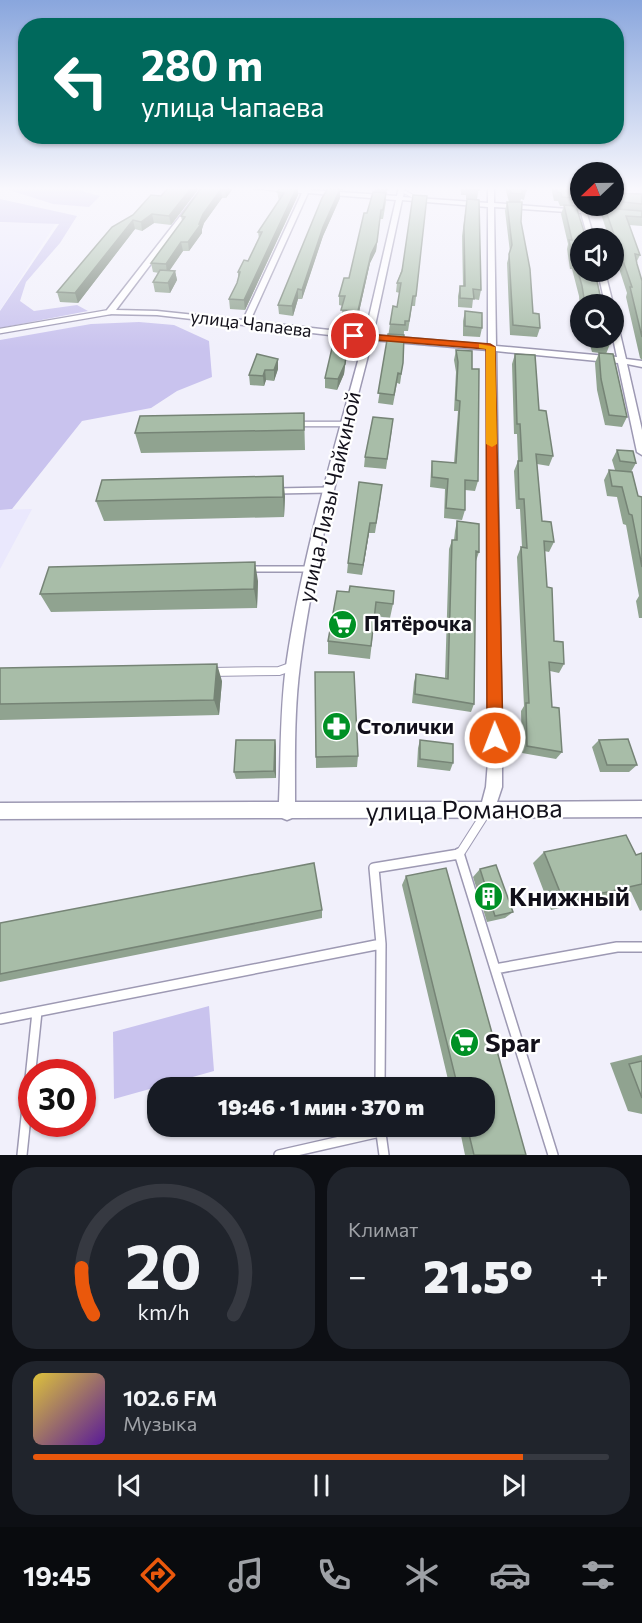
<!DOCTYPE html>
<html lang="ru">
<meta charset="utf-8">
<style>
body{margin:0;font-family:Commissioner,sans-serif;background:#20242c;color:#f1f3f6;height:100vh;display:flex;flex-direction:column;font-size:22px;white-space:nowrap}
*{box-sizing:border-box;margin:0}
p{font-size:20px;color:#9ea1a6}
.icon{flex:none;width:33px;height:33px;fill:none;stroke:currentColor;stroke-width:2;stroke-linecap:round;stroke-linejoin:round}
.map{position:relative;height:1155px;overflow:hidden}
.side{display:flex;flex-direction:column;gap:12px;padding:12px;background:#0d0f14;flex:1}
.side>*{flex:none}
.hud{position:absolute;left:18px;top:18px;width:606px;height:126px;border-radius:24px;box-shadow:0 2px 4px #0004;background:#00695c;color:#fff;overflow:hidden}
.needle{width:39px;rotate:248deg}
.buttons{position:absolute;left:570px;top:162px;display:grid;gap:12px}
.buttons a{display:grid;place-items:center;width:54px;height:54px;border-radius:50%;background:#171b24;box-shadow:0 2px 4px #0004;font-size:30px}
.speed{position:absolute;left:18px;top:1059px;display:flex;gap:12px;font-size:30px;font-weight:700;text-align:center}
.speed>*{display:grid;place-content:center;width:78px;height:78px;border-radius:50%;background:#171b24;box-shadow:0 2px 4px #0004;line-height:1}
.speed .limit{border:9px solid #d22;background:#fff;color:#111}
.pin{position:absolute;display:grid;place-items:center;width:51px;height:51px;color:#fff;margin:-26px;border:3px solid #fff;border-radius:50%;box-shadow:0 2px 6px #0007}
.me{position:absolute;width:66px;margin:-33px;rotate:359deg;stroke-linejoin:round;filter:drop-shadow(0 0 4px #0008)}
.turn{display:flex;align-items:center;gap:21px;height:126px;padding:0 24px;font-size:27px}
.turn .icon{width:78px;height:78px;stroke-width:2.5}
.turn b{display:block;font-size:42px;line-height:51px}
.big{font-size:45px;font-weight:800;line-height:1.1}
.side .card{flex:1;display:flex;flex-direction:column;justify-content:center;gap:9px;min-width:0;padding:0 21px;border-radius:24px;background:#20242c}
.side .dial{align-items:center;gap:0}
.dial svg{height:156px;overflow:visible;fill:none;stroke:#363941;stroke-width:7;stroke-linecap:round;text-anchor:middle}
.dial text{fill:#f1f3f6;stroke:none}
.song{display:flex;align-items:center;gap:18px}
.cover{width:72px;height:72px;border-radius:9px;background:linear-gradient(135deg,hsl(50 70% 55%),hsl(270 70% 35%))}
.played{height:6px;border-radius:3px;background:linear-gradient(90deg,#ea580c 85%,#363941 85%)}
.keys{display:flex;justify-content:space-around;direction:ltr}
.heat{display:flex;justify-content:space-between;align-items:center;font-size:33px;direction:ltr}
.side .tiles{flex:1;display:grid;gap:12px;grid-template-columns:1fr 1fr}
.card:last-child{grid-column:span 2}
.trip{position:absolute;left:147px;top:1077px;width:348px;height:60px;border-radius:24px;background:#171b24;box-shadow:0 2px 4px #0004;font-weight:800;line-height:60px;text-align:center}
.dock{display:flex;height:96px;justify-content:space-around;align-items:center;background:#090b0e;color:#9ea1a6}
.dock .icon{width:42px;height:42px}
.dock .current{color:#ea580c}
.dock b{font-size:27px;color:#f1f3f6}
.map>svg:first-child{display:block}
.built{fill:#eae8fd}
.green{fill:#c9c3ee}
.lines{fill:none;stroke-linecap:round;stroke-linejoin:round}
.lane-far4-casing{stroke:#9d99b3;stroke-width:4.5}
.lane-far3-casing{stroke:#9d99b3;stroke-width:7}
.lane-far2-casing{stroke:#9d99b3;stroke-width:8}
.lane-far1-casing{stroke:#9d99b3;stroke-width:10}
.lane-casing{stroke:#9d99b3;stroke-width:12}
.street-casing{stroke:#9d99b3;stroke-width:3}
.lane-far4{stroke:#fff;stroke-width:3}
.lane-far3{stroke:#fff;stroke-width:4.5}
.lane-far2{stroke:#fff;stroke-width:5}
.lane-far1{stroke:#fff;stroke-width:8}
.lane{stroke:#fff;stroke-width:9}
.street{fill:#fff;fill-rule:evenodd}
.wall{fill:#90a390}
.shaded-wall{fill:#768476}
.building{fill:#a8bda8;stroke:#768476;stroke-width:1.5}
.route{fill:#ea580c;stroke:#983908;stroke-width:1.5}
.slow{fill:#f59e0b}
.labels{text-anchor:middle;stroke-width:4.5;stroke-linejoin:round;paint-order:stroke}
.far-street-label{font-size:18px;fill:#12101a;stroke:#fff}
.street-label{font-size:21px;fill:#12101a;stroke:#fff}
.poi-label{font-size:21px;font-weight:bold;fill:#12101a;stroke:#fff;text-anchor:start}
.near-street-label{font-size:26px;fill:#12101a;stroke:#fff}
.near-poi-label{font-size:26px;font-weight:bold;fill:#12101a;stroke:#fff;text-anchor:start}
</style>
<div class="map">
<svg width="642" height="1155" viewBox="0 0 642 1155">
<rect width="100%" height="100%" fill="#f1f0fb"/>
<path class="built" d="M0 223H56L0 310Z
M32 509 0 569V510Z"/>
<path class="green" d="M0 187H81V191L100 196 89 207 53 204Z
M0 199 77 216 60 243 26 282 20 301 34 311 77 305 88 311 0 328V311L59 224 0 222Z
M139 322 174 325 209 341 212 377 177 391 151 408 82 421 12 509 0 510V340L91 324Z
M209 1006 214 1071 114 1099 113 1032Z"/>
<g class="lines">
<defs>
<path id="lane-far4" d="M401 190 418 199"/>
<path id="lane-far3" d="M0 331 110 312
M296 424H346"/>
<path id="lane-far2" d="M276 491 329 490
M248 569H310"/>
<path id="lane-far1" d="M211 672 279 671 293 666
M454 855 459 854
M459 855 487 811"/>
<path id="lane" d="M459 853 553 1155
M495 969 617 947H642
M0 1019 381 944
M380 1088 381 944 374 868 459 854
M380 1126 384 1155
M22 1155 37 1012
M279 1155 380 1132"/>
<path id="street" d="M203 187H209L116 310 157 311 243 320 302 193 242 187 304 189 305 187H311L310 190 397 196 399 187H405L403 197 488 203V187H494V203L580 210V205L585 206 586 210 642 214V218L587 214 594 238H588L581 213 494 207 496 346 617 357 613 338 614 323 618 325 626 359 642 361V367L627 364 642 430V455L637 452 618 363 496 351 502 761V787L497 802 642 801V817L292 818 287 820 282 818 0 819V803L279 802C281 757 280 711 286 666 302 555 335 447 364 339L157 315 107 314V310ZM308 193 396 200 365 334 250 321ZM402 200 488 207V345L373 335ZM372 340 488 350V761L486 787 482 802H295C295 757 294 711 300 665 314 555 345 447 372 340Z
M574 187H580V201L577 199Z
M598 272H605L613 304H605Z"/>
</defs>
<use href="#lane-far4" class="lane-far4-casing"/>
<use href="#lane-far3" class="lane-far3-casing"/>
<use href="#lane-far2" class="lane-far2-casing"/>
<use href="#lane-far1" class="lane-far1-casing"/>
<use href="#lane" class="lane-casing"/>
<use href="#street" class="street-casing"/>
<use href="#lane-far4" class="lane-far4"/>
<use href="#lane-far3" class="lane-far3"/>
<use href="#lane-far2" class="lane-far2"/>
<use href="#lane-far1" class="lane-far1"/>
<use href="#lane" class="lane"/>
<use href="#street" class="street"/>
</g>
<path class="wall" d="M169 187H200L171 225 154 223 142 231 135 229 78 303 60 302 57 292 133 215 161 196Z
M202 187H234L226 198H222L204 223 202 229V233L189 251H183L170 270 175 271 177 280 170 293 155 292 153 282 159 273 153 272 151 263 182 221 181 216Z
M298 187V195L245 310 230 309 229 299 237 283 238 280V272L248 261 259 239 258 232 279 201 277 192Z
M331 187H344L343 190H340V198L323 236 302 299H298L293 316 279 314 278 305Z
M356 187H389L386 193V202L383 219H380L376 251 370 263 357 321 341 320 343 306 339 305V296L349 278 375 188Z
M461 187H479L477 199 481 290 479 300 473 299 472 308 458 307V296L460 286H463L462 236 467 199H466V195H461Z
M505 187H526V191L524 200 521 199 520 202 521 222 533 313 540 328 537 337 510 335 507 263 510 252 505 211 507 202H509Z
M551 187H576L577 191 580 193 579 203H573L572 206 602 304H580V308L579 296 572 269H570L567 249 568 244 561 214 564 206H560L558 201H554Z
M642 194V226L629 225 640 255 636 263 642 281V360L640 358 626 297 627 293 614 253V238H609L602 217 604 209H599V206H614V201Z
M427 196 415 306H412L408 331H404L403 363 400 384 397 383 393 405 378 403 390 324 397 307 400 293 396 292 397 283Z
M465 311 482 328 480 337 463 336V321Z
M349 332 344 374 337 390 325 388V378Z
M588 338H608L610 344 606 354 627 417 622 427 605 425 597 390 595 363 599 353 592 352Z
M456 350 478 481 475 491 465 490V510L462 520 444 518 445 489 430 487 431 471 432 461 454 463 458 411H454L456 372 454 360Z
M257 354 278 369 274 381 266 380 264 386 250 385 249 375Z
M515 354 539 410 553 456 549 466 537 464 542 521 554 542 549 552 544 551 547 587 554 641 564 664 559 673 550 671 552 707 562 752 556 759 522 753 521 711 524 706 517 557 521 547H522L520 509H516L514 471 518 461 517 434H514L512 364Z
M304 413 305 450 141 453 135 433Z
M392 429 386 469 364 467 365 457Z
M617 450 636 463 631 472 638 496 642 497V618H639L636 601 639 596 626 525 623 524 617 497 607 496 604 480 609 470H615L612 460Z
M381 495 375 533H369L362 575 347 573 348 563Z
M285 496 284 517 104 521 96 501Z
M457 521 479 552 476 561 474 704 471 712 412 703 414 682 416 674 445 678 449 549 452 540H454L455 531Z
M258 581 257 608 51 612 40 594Z
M337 591 393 604 390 618 375 616 370 659 328 654V641Z
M0 668 222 681 219 715 0 720Z
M315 672 358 756 357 767 316 768Z
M275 740 276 747V778L236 779 234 772Z
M420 740 453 763 450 771 417 767 418 748Z
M599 740 637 765 629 772H600L592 747Z
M544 852 636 855 642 853V910L640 911 631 892 551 910 533 863Z
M480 869 513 912 505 918 487 922 473 877Z
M406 876 526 1155H465L459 1126H484V1088H450L402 885Z
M322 910V918L0 982V923Z
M642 1055V1114L628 1111 610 1063Z"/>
<path class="shaded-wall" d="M192 187H200L171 225 169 216Z
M227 187H234L226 198 225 190Z
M298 187V195L245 310 244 300Z
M221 189 222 198 204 223 202 229V233L189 251 188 242 203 214Z
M340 189V198L323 236 302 299V290L323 227Z
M381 210 376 251 370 263 357 321 358 311Z
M152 214 154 223 142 231 141 222Z
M133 220 135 229 78 303 75 293Z
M181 242 183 251 167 274 166 264Z
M175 271 177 280 170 293 168 283Z
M298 289V299L293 316 292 306Z
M349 332 344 374 337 390 338 379Z
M278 359V369L274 381V370Z
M265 370 266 380 264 386 263 376Z
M283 476 285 496 284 517 283 497Z
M370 523 369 533 362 575 363 565Z
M255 562 258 581 257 608 254 589Z
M217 664 222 681 219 715 214 700Z
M275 740 276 747V778L274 771Z"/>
<path class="building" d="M169 187H192L169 216 152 214 141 222 133 220 75 293 57 292 112 227 133 215 151 195 161 196Z
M202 187H227L225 190 221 189 203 214 199 224H201L188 242H181L166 264 151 263 185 217 181 216Z
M280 187H297L244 300 229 299 237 283 240 272H238L244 260 248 261 262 232H258L284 193 277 192Z
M468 187H479V190H467Z
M509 187H526V191H522V194L511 193Z
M556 187H576L577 191 580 193V194L573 195 574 198 562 197 561 193 557 192Z
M328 188 340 189 323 227 302 290 298 289 292 306 278 305 322 198Z
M373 192 386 193 383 210H381L377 242 371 254 358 311 341 310 345 296H339L344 278H349L364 213H367Z
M614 193 642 194V204L614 201Z
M413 195 427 196 416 296H413L409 321H405V325L390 324 393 306 397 307 401 283H397L402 271Z
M467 199 479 200 481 290 473 289 474 299 460 298V286H465L464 227Z
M507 202H522L521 222 530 269 533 313 539 314 540 328 513 325 509 254 512 245Z
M564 205 576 206 586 238H580V272H595L602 304H585L582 286 575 260 573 259 569 240H572Z
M605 208 642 211V217L626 216 640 255 635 254 637 264 642 281V337L630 287H632Z
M160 270 175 271 168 283 153 282Z
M465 311 482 313V328L465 326Z
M336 331 349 332 345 364 338 379 325 378Z
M388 334 404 335 403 363 401 374 398 373 394 395 378 393Z
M595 338H608L610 344 596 343Z
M456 350 472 351V369H479L478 481 465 480V510L446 508 448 479 432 477V461L456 463 460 401 456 400 458 362Z
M599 353 613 354 627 417 609 415 601 379Z
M257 354 278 359 274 370H265L263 376 249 375Z
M515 354 535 355 539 410 546 411 553 456 536 454 542 521 551 522 554 542 544 541 547 587 552 588 554 641 563 642 564 664 549 662 552 707 559 708 562 752 527 746 526 703H529L521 547 527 548 524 499H519L518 461H522L520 424H517Z
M304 413V430L135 433 140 416Z
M373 417 393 419 387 459 365 457Z
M617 450 633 451 636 463 620 461Z
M609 470 632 472 638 496 642 497V567L632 515 629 514 622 487 612 486Z
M283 476V497L96 501 102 480Z
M359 482 382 485 376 523H370L363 565 348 563Z
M457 521 479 524V552L476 551 474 704 415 694 416 674 448 679 452 540H457Z
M255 562 254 589 40 594 49 567Z
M350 586 394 591 393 604 376 602 371 646 328 641 337 591 349 592Z
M217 664 214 700 0 704V668Z
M315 672H354L358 756 316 757Z
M628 739 637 765H607L599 740Z
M236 740H275L274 771 234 772Z
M420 740 453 744V763L420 759Z
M626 835 636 855 642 853V884L564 902 544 852Z
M314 863 322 910 0 974V923Z
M496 865 513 912 495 916 480 869Z
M446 868 526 1155H474L467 1126H484V1088H458L406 876Z
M642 1061V1098L629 1064Z"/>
<linearGradient id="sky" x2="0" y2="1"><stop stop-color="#89a6dd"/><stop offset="0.54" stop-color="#f9f8fd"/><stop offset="1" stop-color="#f9f8fd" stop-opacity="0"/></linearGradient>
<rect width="642" height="349" fill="url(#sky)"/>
<path class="route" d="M354 333 490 344 495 347 503 738 501 743 495 746 489 743 487 738 486 349 351 338 350 336Z"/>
<path class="slow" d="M479 344 495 347 497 444 492 447 486 444V349L479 348Z"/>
<defs>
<symbol id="supermarket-disc" viewBox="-11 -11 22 22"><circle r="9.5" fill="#009125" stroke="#fff"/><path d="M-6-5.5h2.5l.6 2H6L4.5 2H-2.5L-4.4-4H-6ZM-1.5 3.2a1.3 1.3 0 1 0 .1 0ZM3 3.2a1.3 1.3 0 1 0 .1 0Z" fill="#fff"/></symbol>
<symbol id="pharmacy-disc" viewBox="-11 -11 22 22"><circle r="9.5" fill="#009125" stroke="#fff"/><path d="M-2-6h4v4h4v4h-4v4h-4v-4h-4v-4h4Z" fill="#fff"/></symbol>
<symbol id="building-disc" viewBox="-11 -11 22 22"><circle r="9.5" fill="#009125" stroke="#fff"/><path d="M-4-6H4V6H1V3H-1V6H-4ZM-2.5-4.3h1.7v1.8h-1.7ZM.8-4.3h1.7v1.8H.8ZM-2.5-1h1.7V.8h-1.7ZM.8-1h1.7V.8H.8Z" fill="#fff"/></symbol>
</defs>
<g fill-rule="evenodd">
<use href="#supermarket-disc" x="326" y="608" width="33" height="33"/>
<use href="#pharmacy-disc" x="320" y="710" width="33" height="33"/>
<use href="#building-disc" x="472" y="880" width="33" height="33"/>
<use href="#supermarket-disc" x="448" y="1026" width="33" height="33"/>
</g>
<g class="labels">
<g class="far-street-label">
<text transform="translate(251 324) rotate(7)" y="6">улица Чапаева</text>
</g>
<g class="street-label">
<text transform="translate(330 497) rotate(-77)" y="7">улица Лизы Чайкиной</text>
</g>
<g class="poi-label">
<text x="364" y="631">Пятёрочка</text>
<text x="357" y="734">Столички</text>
</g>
<g class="near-street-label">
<text transform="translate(464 810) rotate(-1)" y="9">улица Романова</text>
</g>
<g class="near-poi-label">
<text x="509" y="906">Книжный</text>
<text x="485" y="1052">Spar</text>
</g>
</g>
</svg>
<div class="buttons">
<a><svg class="needle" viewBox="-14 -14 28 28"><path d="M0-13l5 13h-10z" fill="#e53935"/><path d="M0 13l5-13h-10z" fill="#9ea1a6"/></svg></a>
<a><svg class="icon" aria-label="sound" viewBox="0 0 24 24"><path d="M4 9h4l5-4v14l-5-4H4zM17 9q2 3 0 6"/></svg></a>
<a><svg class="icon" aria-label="search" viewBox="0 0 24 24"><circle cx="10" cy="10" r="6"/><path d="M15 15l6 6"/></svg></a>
</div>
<div class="speed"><div class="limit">30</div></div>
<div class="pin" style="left:354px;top:336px;background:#d93025"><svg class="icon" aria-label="arrive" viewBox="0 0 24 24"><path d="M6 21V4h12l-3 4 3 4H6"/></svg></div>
<svg class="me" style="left:495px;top:738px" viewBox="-20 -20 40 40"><circle r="17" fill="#ea580c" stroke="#fff" stroke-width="3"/><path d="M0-11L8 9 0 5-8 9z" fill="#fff"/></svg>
<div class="trip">19:46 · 1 мин · 370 m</div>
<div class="hud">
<div class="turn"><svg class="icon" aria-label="left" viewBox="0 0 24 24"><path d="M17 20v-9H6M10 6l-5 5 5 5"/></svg><div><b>280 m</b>улица Чапаева</div></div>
</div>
</div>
<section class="side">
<div class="tiles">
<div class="card dial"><svg viewBox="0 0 100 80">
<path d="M14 69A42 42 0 1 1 86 69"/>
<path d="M14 69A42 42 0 0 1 8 45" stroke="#ea580c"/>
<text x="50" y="56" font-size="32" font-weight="700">20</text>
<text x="50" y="72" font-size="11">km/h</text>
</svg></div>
<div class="card"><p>Климат</p>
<div class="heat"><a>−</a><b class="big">21.5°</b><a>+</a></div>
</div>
<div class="card">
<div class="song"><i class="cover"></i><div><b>102.6 FM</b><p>Музыка</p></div></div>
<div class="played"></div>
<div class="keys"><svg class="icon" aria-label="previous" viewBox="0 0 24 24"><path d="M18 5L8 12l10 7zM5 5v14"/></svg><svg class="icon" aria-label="pause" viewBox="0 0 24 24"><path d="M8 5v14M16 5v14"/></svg><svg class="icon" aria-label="next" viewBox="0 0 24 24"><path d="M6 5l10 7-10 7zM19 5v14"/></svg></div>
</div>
</div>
</section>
<nav class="dock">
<b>19:45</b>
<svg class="icon current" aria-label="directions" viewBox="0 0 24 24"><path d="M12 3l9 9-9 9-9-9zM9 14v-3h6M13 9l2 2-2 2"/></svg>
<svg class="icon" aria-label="music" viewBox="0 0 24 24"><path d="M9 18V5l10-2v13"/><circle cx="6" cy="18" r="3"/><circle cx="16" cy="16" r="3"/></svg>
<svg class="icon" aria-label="phone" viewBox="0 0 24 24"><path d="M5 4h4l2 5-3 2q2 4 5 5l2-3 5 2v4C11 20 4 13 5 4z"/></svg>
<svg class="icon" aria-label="climate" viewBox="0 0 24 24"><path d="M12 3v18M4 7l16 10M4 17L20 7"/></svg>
<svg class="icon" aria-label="car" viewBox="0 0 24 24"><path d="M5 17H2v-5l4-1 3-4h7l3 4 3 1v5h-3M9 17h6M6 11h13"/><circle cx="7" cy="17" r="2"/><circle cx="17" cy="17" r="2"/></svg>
<svg class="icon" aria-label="filters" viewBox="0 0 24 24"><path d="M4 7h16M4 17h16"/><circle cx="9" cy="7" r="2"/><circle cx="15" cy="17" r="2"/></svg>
</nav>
